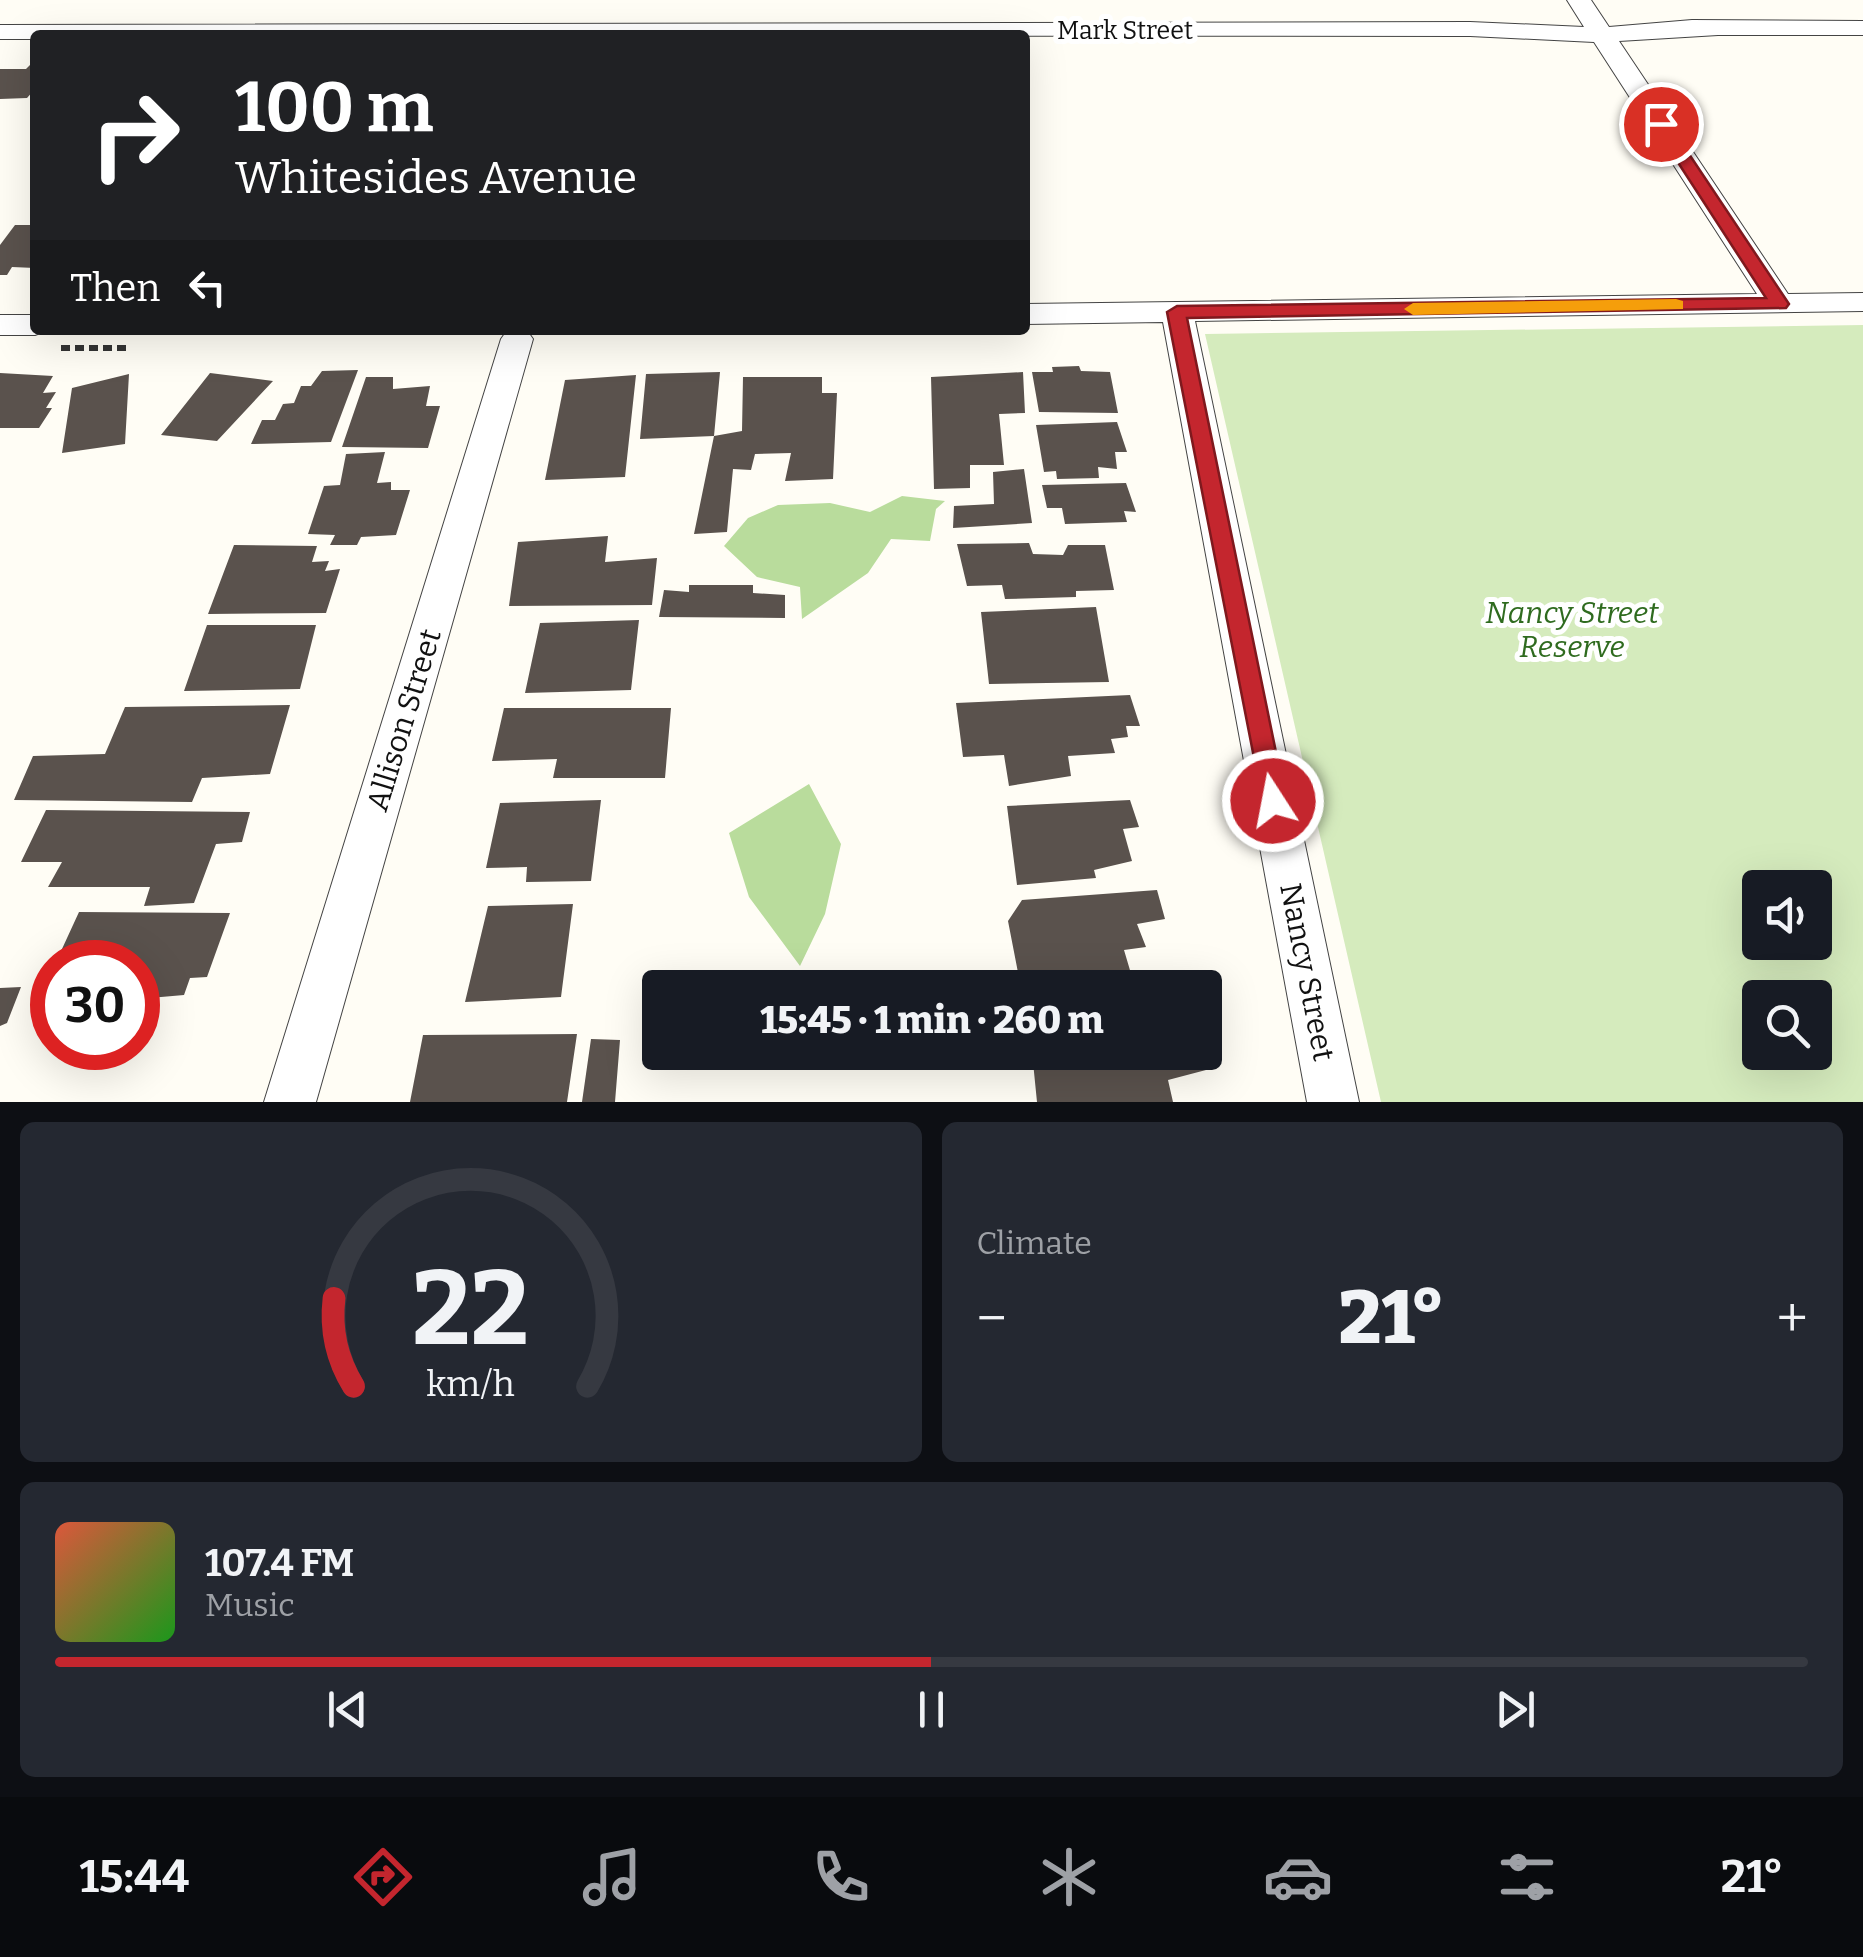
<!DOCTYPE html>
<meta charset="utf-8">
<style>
body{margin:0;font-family:Bitter,serif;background:#242831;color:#f1f3f6;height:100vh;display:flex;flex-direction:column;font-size:38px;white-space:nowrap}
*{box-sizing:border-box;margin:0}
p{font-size:32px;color:#9ea1a6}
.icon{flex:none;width:55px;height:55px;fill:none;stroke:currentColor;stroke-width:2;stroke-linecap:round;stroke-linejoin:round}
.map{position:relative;height:1102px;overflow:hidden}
.panel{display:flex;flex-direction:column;gap:20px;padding:20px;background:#0d0f14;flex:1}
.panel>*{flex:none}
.guide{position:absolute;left:30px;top:30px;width:1000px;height:305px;border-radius:10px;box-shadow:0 10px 40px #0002;background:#202124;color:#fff;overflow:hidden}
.buttons{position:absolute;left:1742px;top:870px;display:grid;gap:20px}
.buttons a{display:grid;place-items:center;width:90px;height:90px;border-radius:10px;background:#171b24;box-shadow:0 10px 40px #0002;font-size:50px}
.speed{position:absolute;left:30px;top:940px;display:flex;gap:20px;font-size:50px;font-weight:700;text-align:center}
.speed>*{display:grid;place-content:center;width:130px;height:130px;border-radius:50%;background:#171b24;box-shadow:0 10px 40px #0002;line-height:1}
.speed .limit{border:15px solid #d22;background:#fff;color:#111}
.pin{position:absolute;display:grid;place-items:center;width:85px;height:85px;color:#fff;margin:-42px;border:5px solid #fff;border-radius:50%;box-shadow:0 2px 10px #0007}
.me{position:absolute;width:110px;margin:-55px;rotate:349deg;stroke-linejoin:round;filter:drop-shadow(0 0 8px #0008)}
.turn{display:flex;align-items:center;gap:35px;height:210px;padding:0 40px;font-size:45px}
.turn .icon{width:130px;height:130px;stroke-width:2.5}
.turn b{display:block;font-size:70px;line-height:85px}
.then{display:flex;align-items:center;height:95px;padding:0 40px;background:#0003;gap:20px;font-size:38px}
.big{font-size:75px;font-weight:800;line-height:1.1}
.panel .card{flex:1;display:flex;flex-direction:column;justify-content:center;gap:15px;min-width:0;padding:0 35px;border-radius:15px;background:#242831}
.panel .dial{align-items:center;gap:0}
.dial svg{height:260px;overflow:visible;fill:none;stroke:#363941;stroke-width:7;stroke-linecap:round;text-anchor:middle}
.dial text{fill:#f1f3f6;stroke:none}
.song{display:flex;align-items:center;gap:30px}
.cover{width:120px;height:120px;border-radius:15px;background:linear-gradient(135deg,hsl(10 70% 55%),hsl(120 70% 35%))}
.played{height:10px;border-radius:5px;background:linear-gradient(90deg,#c4262e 50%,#363941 50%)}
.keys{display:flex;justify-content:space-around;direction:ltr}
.heat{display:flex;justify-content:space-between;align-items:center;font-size:55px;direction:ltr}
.panel .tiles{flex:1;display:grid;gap:20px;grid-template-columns:1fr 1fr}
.card:last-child{grid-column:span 2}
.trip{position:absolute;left:642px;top:970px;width:580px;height:100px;border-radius:10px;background:#171b24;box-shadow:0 10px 40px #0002;font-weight:800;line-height:100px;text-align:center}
.dock{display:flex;height:160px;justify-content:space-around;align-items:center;background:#090b0e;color:#9ea1a6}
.dock .icon{width:70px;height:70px}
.dock .current{color:#c4262e}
.dock b{font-size:45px;color:#f1f3f6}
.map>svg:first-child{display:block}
.green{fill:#d5ebbd;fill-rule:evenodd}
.forest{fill:#b9dc9c}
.building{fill:#5a524d}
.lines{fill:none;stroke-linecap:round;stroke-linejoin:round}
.minor-casing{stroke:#444;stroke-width:2}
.path{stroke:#333;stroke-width:6;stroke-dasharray:9 5;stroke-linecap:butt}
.minor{fill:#fff;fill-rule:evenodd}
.route{fill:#c4262e;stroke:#7f191e;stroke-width:2.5}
.slow{fill:#f59e0b}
.labels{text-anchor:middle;stroke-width:10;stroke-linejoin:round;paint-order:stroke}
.far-street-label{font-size:25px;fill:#111;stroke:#fff}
.park-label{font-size:30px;font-style:italic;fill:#2f6b1f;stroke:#fff}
.street-label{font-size:30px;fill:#111;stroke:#fff}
</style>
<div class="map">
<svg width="1863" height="1102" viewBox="0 0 1863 1102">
<rect width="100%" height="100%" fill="#fffdf5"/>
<path class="green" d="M1863 325V1102H1381L1205 334ZM1760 888H1815V942H1760ZM1760 998H1815V1052H1760Z"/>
<path class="forest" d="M902 496 945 501 936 509 930 541 891 539 868 573 802 619 800 587 757 577 724 546 748 518 778 505 830 503 870 512Z
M809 784 841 844 825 914 800 966 749 897 729 833Z"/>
<path class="building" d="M30 65H35V89L27 98 0 99V69H26Z
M15 225H35V268L12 267 7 275H0V245Z
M1079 366 1081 371 1110 372 1118 413 1039 412 1032 372H1053L1052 367Z
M358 370 331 442 251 444 262 420H275L283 404 294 403 301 386H311L322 371Z
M720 372 714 436 640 439 646 374Z
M1023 372 1025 413 999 414 1004 465H970V488L934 489 931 377Z
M0 373 53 376 43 393 56 392 46 408H52L39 428H0Z
M210 373 273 381 217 441 161 435Z
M129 374 125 444 62 453 72 388Z
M636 375 625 477 545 480 565 380Z
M366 377H393V389L430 386 426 406H440L428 448 342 447Z
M743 377H822V393H837L833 479 785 481 791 453 755 454 751 470 733 469 727 532 694 534 714 436 742 431Z
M1117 422 1127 452H1115L1117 469 1098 467 1099 478 1057 479 1056 471 1044 472 1036 425Z
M385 452 377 483 391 482V490H410L396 535 361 537 357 545H330L335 535 308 534 324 486 340 485 346 454Z
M1024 469 1032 523 953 528 954 506 994 504 993 472Z
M1126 483 1136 512 1124 511 1127 522 1065 524 1062 508H1047L1042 485Z
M608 536 605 562 657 558 652 605 509 606 518 542Z
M1029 543 1033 554 1063 555 1068 545H1105L1114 590 1076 591V597L1005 599 1002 585 967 586 957 544Z
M234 545 317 546 312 562 329 561 325 571 340 569 326 613 208 614Z
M689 585H753V593L785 595V618L659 617 664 590 689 592Z
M1096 607 1109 682 989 684 981 612Z
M639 620 631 690 525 693 540 623Z
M207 625H316L300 689 184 691Z
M1130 695 1140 726H1126L1128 737 1111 739 1115 753 1068 756 1071 776 1009 786 1004 755 963 757 956 703Z
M290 705 270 774 202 778 192 802 14 800 33 756 105 754 125 707Z
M504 708H671L665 778H553L557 759 492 761Z
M601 800 591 881 526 882 527 867 486 868 500 803Z
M1130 800 1139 827 1123 829 1132 861 1094 870 1096 878 1017 885 1007 806Z
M46 810 250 812 242 842 216 844 194 903 144 906 150 887H48L62 862H21Z
M1157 890 1165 919 1137 924 1146 947 1124 950 1132 977 1087 979 1088 988H1021L1008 921 1022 900Z
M573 904 561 997 465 1002 488 906Z
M79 912 230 913 207 977 190 978 184 995 138 999V962H56Z
M52 969V1011H33Z
M21 987 7 1023 0 1026V988Z
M577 1034 567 1102H410L423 1035Z
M591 1039 620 1040 615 1102H582Z
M1032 1052H1202L1206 1070 1168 1080 1173 1102H1037Z"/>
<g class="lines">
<defs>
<path id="minor" d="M1567 0H1591L1609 27 1692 20 1863 21V35H1718L1619 41 1788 294 1863 293V311L1195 321 1359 1102H1307L1163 322 1025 324V304L1757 294 1594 42 1470 36 35 35V39H0V25L1470 22 1584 27Z
M0 315H35V330H48L35 335H0Z
M520 330 528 332 533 339 316 1102H264L501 339 506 332Z"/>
</defs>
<use href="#minor" class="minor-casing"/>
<path class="path" d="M61 348H126"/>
<use href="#minor" class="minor"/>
</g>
<path class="route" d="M1655 121H1667L1789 304 1786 308 1187 318 1286 801 1283 809 1273 812 1264 809 1167 312 1177 306 1766 298 1653 124Z"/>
<path class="slow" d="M1676 299 1683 301V309L1413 315 1404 309 1413 303Z"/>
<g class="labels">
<g class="far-street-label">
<text x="1125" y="39">Mark Street</text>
</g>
<g class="park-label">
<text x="1572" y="623">Nancy Street<tspan x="1572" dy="34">Reserve</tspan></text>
</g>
<g class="street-label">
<text transform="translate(404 720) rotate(-73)" y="10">Allison Street</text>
<text transform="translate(1307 972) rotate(79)" y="10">Nancy Street</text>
</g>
</g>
</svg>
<div class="buttons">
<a><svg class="icon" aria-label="sound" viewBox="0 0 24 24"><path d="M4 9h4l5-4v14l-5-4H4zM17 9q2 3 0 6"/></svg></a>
<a><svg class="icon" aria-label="search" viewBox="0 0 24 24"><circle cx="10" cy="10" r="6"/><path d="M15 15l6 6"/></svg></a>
</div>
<div class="speed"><div class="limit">30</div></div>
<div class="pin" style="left:1661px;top:124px;background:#d93025"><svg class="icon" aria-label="arrive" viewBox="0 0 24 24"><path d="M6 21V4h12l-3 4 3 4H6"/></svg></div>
<svg class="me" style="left:1273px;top:801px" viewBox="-20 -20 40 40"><circle r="17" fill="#c4262e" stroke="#fff" stroke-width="3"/><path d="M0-11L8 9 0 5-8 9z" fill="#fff"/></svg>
<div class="trip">15:45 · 1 min · 260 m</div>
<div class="guide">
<div class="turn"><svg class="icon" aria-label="right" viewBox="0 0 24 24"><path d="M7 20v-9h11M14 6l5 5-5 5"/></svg><div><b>100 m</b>Whitesides Avenue</div></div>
<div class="then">Then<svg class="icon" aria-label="left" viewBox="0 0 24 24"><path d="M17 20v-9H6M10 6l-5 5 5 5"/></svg></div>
</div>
</div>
<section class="panel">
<div class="tiles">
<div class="card dial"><svg viewBox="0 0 100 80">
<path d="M14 69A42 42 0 1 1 86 69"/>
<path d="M14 69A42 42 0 0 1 8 42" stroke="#c4262e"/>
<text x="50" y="56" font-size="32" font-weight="700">22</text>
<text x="50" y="72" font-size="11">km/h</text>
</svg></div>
<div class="card"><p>Climate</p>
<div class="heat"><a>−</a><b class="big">21°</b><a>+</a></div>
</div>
<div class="card">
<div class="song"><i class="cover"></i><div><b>107.4 FM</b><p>Music</p></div></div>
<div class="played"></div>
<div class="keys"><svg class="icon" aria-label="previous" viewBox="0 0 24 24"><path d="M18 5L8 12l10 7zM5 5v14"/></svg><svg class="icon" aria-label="pause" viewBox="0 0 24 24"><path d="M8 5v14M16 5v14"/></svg><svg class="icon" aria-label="next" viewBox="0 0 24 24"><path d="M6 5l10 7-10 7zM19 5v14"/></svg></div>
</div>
</div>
</section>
<nav class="dock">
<b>15:44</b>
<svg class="icon current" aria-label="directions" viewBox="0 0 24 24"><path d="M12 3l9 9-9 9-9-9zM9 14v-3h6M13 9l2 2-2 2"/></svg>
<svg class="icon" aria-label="music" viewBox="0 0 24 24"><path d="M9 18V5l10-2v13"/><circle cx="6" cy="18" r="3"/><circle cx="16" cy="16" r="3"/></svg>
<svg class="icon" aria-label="phone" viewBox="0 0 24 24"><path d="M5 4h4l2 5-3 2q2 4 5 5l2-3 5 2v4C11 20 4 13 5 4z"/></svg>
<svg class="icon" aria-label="climate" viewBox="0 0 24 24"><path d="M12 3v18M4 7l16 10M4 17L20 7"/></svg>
<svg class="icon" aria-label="car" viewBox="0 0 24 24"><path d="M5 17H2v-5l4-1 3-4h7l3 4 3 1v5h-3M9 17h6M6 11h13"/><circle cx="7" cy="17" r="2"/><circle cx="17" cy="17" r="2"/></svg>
<svg class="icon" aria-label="filters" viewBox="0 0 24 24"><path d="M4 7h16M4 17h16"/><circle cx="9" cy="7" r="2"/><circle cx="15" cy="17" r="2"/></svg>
<b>21°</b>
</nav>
